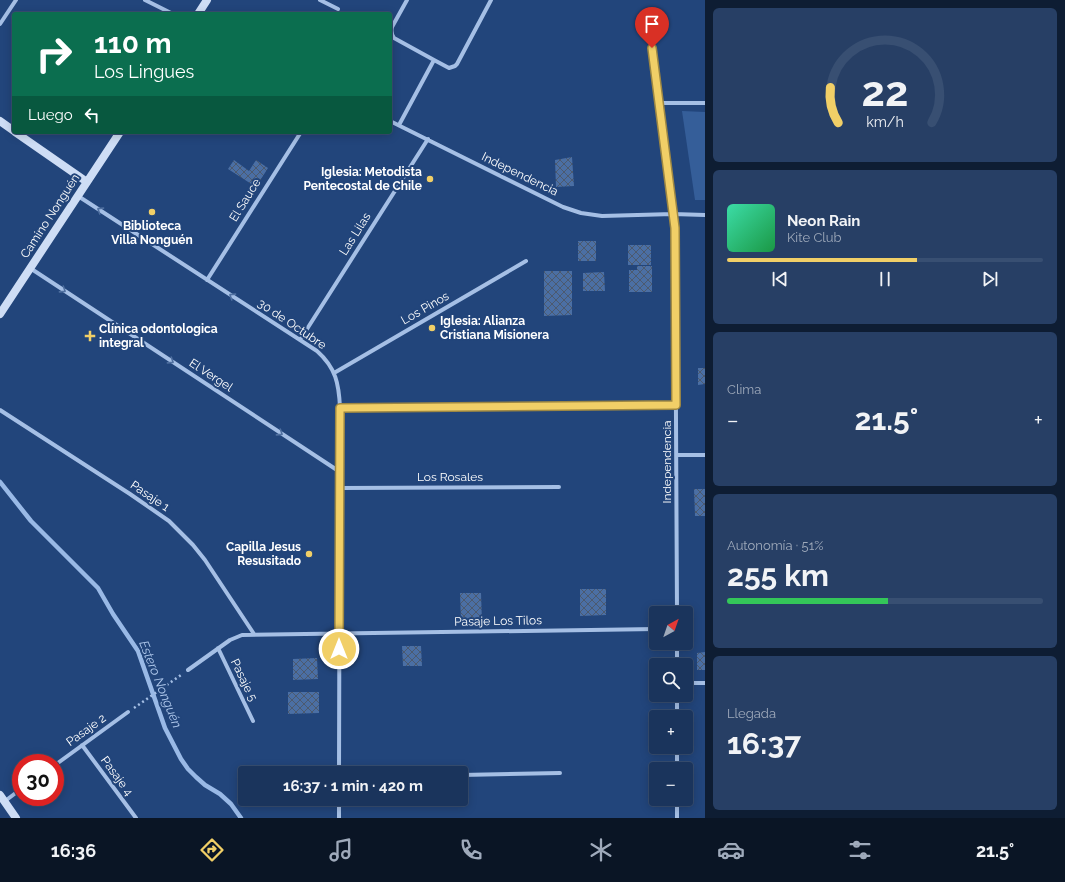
<!DOCTYPE html>
<html lang="es">
<meta charset="utf-8">
<style>
body{margin:0;font-family:Raleway,sans-serif;background:#273f65;color:#f1f3f6;height:100vh;display:flex;flex-direction:column;font-size:15px;white-space:nowrap}
*{box-sizing:border-box;margin:0}
p{font-size:13px;color:#9faabb}
.icon{flex:none;width:22px;height:22px;fill:none;stroke:currentColor;stroke-width:2;stroke-linecap:round;stroke-linejoin:round}
.map{position:relative;flex:1;overflow:hidden}
.panel{display:flex;flex-direction:column;gap:8px;padding:8px;background:#0e1d33;width:360px}
.panel>*{flex:none}
.guide{position:absolute;left:12px;top:12px;width:380px;height:122px;border-radius:4px;box-shadow:0 2px 10px #0003,0 0 0 1px #384f72;background:#0b6e4f;color:#fff;overflow:hidden}
.needle{width:26px;rotate:40deg}
.fabs{position:absolute;left:649px;top:606px;display:grid;gap:8px}
.fabs a{display:grid;place-items:center;width:44px;height:44px;border-radius:4px;background:#1a345c;box-shadow:0 2px 10px #0003,0 0 0 1px #384f72;font-size:20px}
.speed{position:absolute;left:12px;top:754px;display:flex;gap:8px;font-size:20px;font-weight:700;text-align:center}
.speed>*{display:grid;place-content:center;width:52px;height:52px;border-radius:50%;background:#1a345c;box-shadow:0 2px 10px #0003,0 0 0 1px #384f72;line-height:1}
.speed .limit{border:6px solid #d22;background:#fff;color:#111}
.pin{position:absolute;display:grid;place-items:center;width:34px;height:34px;color:#fff;margin:-41px -17px;border-radius:50% 50% 50% 0;rotate:-45deg;box-shadow:0 0 4px #0007}
.pin .icon{rotate:45deg}
.me{position:absolute;width:44px;margin:-22px;rotate:0deg;stroke-linejoin:round;filter:drop-shadow(0 0 3px #0008)}
.turn{display:flex;align-items:center;gap:14px;height:84px;padding:0 16px;font-size:18px}
.turn .icon{width:52px;height:52px;stroke-width:2.5}
.turn b{display:block;font-size:28px;line-height:34px}
.then{display:flex;align-items:center;height:38px;padding:0 16px;background:#0003;gap:8px;font-size:15px}
.big{font-size:30px;font-weight:700;line-height:1.1}
.panel .tile{flex:1;display:flex;flex-direction:column;justify-content:center;gap:6px;min-width:0;padding:0 14px;border-radius:6px;background:#273f65}
.panel .dial{align-items:center;gap:0}
.dial svg{height:104px;overflow:visible;fill:none;stroke:#384f72;stroke-width:7;stroke-linecap:round;text-anchor:middle}
.dial text{fill:#f1f3f6;stroke:none}
.song{display:flex;align-items:center;gap:12px}
.cover{width:48px;height:48px;border-radius:6px;background:linear-gradient(135deg,hsl(160 70% 55%),hsl(140 70% 35%))}
.played{height:4px;border-radius:2px;background:linear-gradient(90deg,#f1cf67 60%,#384f72 60%)}
.keys{display:flex;justify-content:space-around;direction:ltr}
.heat{display:flex;justify-content:space-between;align-items:center;font-size:22px;direction:ltr}
.charge{height:6px;border-radius:3px;background:linear-gradient(90deg,#34c759 51%,#384f72 0)}
.trip{position:absolute;left:238px;top:766px;width:230px;height:40px;border-radius:4px;background:#1a345c;box-shadow:0 2px 10px #0003,0 0 0 1px #384f72;font-weight:700;line-height:40px;text-align:center}
.tab-bar{display:flex;height:64px;justify-content:space-around;align-items:center;background:#0a1525;color:#9faabb}
.tab-bar .icon{width:28px;height:28px}
.tab-bar .active{color:#f1cf67}
.tab-bar b{font-size:18px;color:#f1f3f6}
main{display:flex;flex:1;min-height:0}
.map>svg:first-child{display:block}
.pitch{fill:#355e99}
.lines{fill:none;stroke-linecap:round;stroke-linejoin:round}
.stream{stroke:#99b9e6;stroke-width:4.5}
.building{fill:url(#building-cross-hatch)}
.path{stroke:#a5bfe5;stroke-width:2.5;stroke-dasharray:2 3;stroke-linecap:butt}
.street{stroke:#a5bfe5;stroke-width:4}
.secondary{stroke:#ceddf5;stroke-width:8}
.oneway{stroke:#5070a0}
.route-casing{stroke:#9d8743;stroke-width:10}
.route{stroke:#f1cf67;stroke-width:7}
.poi-dot{fill:#f1cf67;stroke:#22457b;stroke-width:1.5}
.labels{text-anchor:middle;stroke-width:4;stroke-linejoin:round;paint-order:stroke}
.poi-label{font-size:12px;font-weight:bold;fill:#fff;stroke:#22457b;text-anchor:end}
.street-label{font-size:12px;fill:#fff;stroke:#22457b}
.water-label{font-size:13px;font-style:italic;fill:#b0c9ed;stroke:#22457b}
</style>
<main>
<div class="map">
<svg width="705" height="818" viewBox="0 0 705 818">
<defs>
<pattern id="building-cross-hatch" width="8" height="8" patternUnits="userSpaceOnUse"><rect width="8" height="8" fill="#4b6fa4"/><path d="M0 0l8 8M0 8l8-8" fill="none" stroke="#4c5a6f"/></pattern>
</defs>
<rect width="100%" height="100%" fill="#22457b"/>
<path class="pitch" d="M682 111 705 112V200H695Z"/>
<g class="lines">
<path class="stream" d="M0 482 31 521 98 588 113 614 138 651 165 728 181 759 188 769 196 777 205 785 220 794 231 804 241 818"/>
</g>
<path class="building" d="M572 157 574 186 556 187 555 160Z
M234 160 249 171 256 160 268 168 256 187 228 169Z
M578 241H596V261H578Z
M628 245H651V265H628Z
M637 266H652V292H629V270H637Z
M544 271H572V315L544 316Z
M604 272 605 291H583V273Z
M698 368H705V384L698 385Z
M694 489H705V516H695Z
M580 589H606V615L580 616Z
M460 593H481L482 622H461Z
M402 646H421L422 666H403Z
M705 652V670H697V653Z
M317 658 318 679 293 680V659Z
M288 692H319V713L288 714Z"/>
<g class="lines">
<path class="path" d="M134 708 181 675"/>
<path class="street" d="M145 0 173 14
M320 0 338 9
M407 0 392 27C391 31 391 34 394 38L434 60 449 68 455 66 457 64 491 0
M649 21 675 228 677 613
M0 24 16 0
M659 103H705
M390 121 563 207 581 213 602 216 673 214 705 215
M399 125 434 60
M78 196 317 351C336 368 339 384 340 408L339 773
M30 268 340 472
M207 280 301 132
M300 340 428 139
M334 373 526 261
M340 408 677 405
M0 410 130 494 169 521 193 545 205 560 254 634
M677 455H705
M340 488 559 487
M218 648 253 721
M677 665V643
M188 670 230 640 242 635 656 629
M686 683H705
M677 717V695
M82 745 136 818
M55 765 128 712
M677 769V747
M461 775 560 773
M5 801 21 789
M339 818V799
M677 818V799"/>
<path class="secondary" d="M198 14 207 0
M0 121 14 131
M15 132 87 182
M0 314 120 132
M0 795 16 818"/>
</g>
<defs><path id="oneway-chevron" d="M-2-3.5L2.5 0L-2 3.5" fill="none" stroke-width="1.6" stroke-linecap="round" stroke-linejoin="round"/></defs>
<g class="oneway">
<use href="#oneway-chevron" transform="translate(100 210) rotate(-147)"/>
<use href="#oneway-chevron" transform="translate(63 290) rotate(33)"/>
<use href="#oneway-chevron" transform="translate(232 296) rotate(-147)"/>
<use href="#oneway-chevron" transform="translate(171 361) rotate(33)"/>
<use href="#oneway-chevron" transform="translate(280 433) rotate(33)"/>
</g>
<g class="lines">
<defs>
<path id="route" d="M339 649 340 408 676 405 675 228 652 48"/>
</defs>
<use href="#route" class="route-casing"/>
<use href="#route" class="route"/>
</g>
<g class="poi-dot">
<circle cx="430" cy="179" r="4"/>
<circle cx="152" cy="212" r="4"/>
<circle cx="432" cy="328" r="4"/>
<path d="M88 330h4v4h4v4h-4v4h-4v-4h-4v-4h4z"/>
<circle cx="309" cy="554" r="4"/>
</g>
<g class="labels">
<g class="poi-label">
<text x="422" y="176">Iglesia: Metodista<tspan x="422" dy="14">Pentecostal de Chile</tspan></text>
<text x="152" y="230" text-anchor="middle">Biblioteca<tspan x="152" dy="14">Villa Nonguén</tspan></text>
<text x="440" y="325" text-anchor="start">Iglesia: Alianza<tspan x="440" dy="14">Cristiana Misionera</tspan></text>
<text x="99" y="333" text-anchor="start">Clínica odontologica<tspan x="99" dy="14">integral</tspan></text>
<text x="301" y="551">Capilla Jesus<tspan x="301" dy="14">Resusitado</tspan></text>
</g>
<g class="street-label">
<text transform="translate(520 174) rotate(26)" y="4">Independencia</text>
<text transform="translate(245 200) rotate(-58)" y="4">El Sauce</text>
<text transform="translate(50 216) rotate(-57)" y="4">Camino Nonguén</text>
<text transform="translate(355 234) rotate(-58)" y="4">Las Lilas</text>
<text transform="translate(425 308) rotate(-30)" y="4">Los Pinos</text>
<text transform="translate(292 324) rotate(34)" y="4">30 de Octubre</text>
<text transform="translate(211 375) rotate(33)" y="4">El Vergel</text>
<text transform="translate(667 462) rotate(-90)" y="4">Independencia</text>
<text x="450" y="481">Los Rosales</text>
<text transform="translate(150 496) rotate(34)" y="4">Pasaje 1</text>
<text transform="translate(498 621) rotate(-1)" y="4">Pasaje Los Tilos</text>
<text transform="translate(244 680) rotate(64)" y="4">Pasaje 5</text>
<text transform="translate(86 730) rotate(-36)" y="4">Pasaje 2</text>
<text transform="translate(117 776) rotate(54)" y="4">Pasaje 4</text>
</g>
<g class="water-label">
<text transform="translate(161 684) rotate(68)" y="5">Estero Nonguén</text>
</g>
</g>
</svg>
<div class="fabs">
<a><svg class="needle" viewBox="-14 -14 28 28"><path d="M0-13l5 13h-10z" fill="#e53935"/><path d="M0 13l5-13h-10z" fill="#9faabb"/></svg></a>
<a><svg class="icon" aria-label="search" viewBox="0 0 24 24"><circle cx="10" cy="10" r="6"/><path d="M15 15l6 6"/></svg></a>
<a>+</a>
<a>−</a>
</div>
<div class="speed"><div class="limit">30</div></div>
<div class="pin" style="left:652px;top:48px;background:#d93025"><svg class="icon" aria-label="arrive" viewBox="0 0 24 24"><path d="M6 21V4h12l-3 4 3 4H6"/></svg></div>
<svg class="me" style="left:339px;top:649px" viewBox="-20 -20 40 40"><circle r="17" fill="#f1cf67" stroke="#fff" stroke-width="3"/><path d="M0-11L8 9 0 5-8 9z" fill="#fff"/></svg>
<div class="trip">16:37 · 1 min · 420 m</div>
<div class="guide">
<div class="turn"><svg class="icon" aria-label="right" viewBox="0 0 24 24"><path d="M7 20v-9h11M14 6l5 5-5 5"/></svg><div><b>110 m</b>Los Lingues</div></div>
<div class="then">Luego<svg class="icon" aria-label="left" viewBox="0 0 24 24"><path d="M17 20v-9H6M10 6l-5 5 5 5"/></svg></div>
</div>
</div>
<section class="panel">
<div class="tile dial"><svg viewBox="0 0 100 80">
<path d="M14 69A42 42 0 1 1 86 69"/>
<path d="M14 69A42 42 0 0 1 8 42" stroke="#f1cf67"/>
<text x="50" y="56" font-size="32" font-weight="700">22</text>
<text x="50" y="72" font-size="11">km/h</text>
</svg></div>
<div class="tile">
<div class="song"><i class="cover"></i><div><b>Neon Rain</b><p>Kite Club</p></div></div>
<div class="played"></div>
<div class="keys"><svg class="icon" aria-label="previous" viewBox="0 0 24 24"><path d="M18 5L8 12l10 7zM5 5v14"/></svg><svg class="icon" aria-label="pause" viewBox="0 0 24 24"><path d="M8 5v14M16 5v14"/></svg><svg class="icon" aria-label="next" viewBox="0 0 24 24"><path d="M6 5l10 7-10 7zM19 5v14"/></svg></div>
</div>
<div class="tile"><p>Clima</p>
<div class="heat"><a>−</a><b class="big">21.5°</b><a>+</a></div>
</div>
<div class="tile"><p>Autonomía · 51%</p><b class="big">255 km</b><div class="charge"></div></div>
<div class="tile"><p>Llegada</p><b class="big">16:37</b></div>
</section>
</main>
<nav class="tab-bar">
<b>16:36</b>
<svg class="icon active" aria-label="directions" viewBox="0 0 24 24"><path d="M12 3l9 9-9 9-9-9zM9 14v-3h6M13 9l2 2-2 2"/></svg>
<svg class="icon" aria-label="music" viewBox="0 0 24 24"><path d="M9 18V5l10-2v13"/><circle cx="6" cy="18" r="3"/><circle cx="16" cy="16" r="3"/></svg>
<svg class="icon" aria-label="phone" viewBox="0 0 24 24"><path d="M5 4h4l2 5-3 2q2 4 5 5l2-3 5 2v4C11 20 4 13 5 4z"/></svg>
<svg class="icon" aria-label="climate" viewBox="0 0 24 24"><path d="M12 3v18M4 7l16 10M4 17L20 7"/></svg>
<svg class="icon" aria-label="car" viewBox="0 0 24 24"><path d="M5 17H2v-5l4-1 3-4h7l3 4 3 1v5h-3M9 17h6M6 11h13"/><circle cx="7" cy="17" r="2"/><circle cx="17" cy="17" r="2"/></svg>
<svg class="icon" aria-label="filters" viewBox="0 0 24 24"><path d="M4 7h16M4 17h16"/><circle cx="9" cy="7" r="2"/><circle cx="15" cy="17" r="2"/></svg>
<b>21.5°</b>
</nav>
